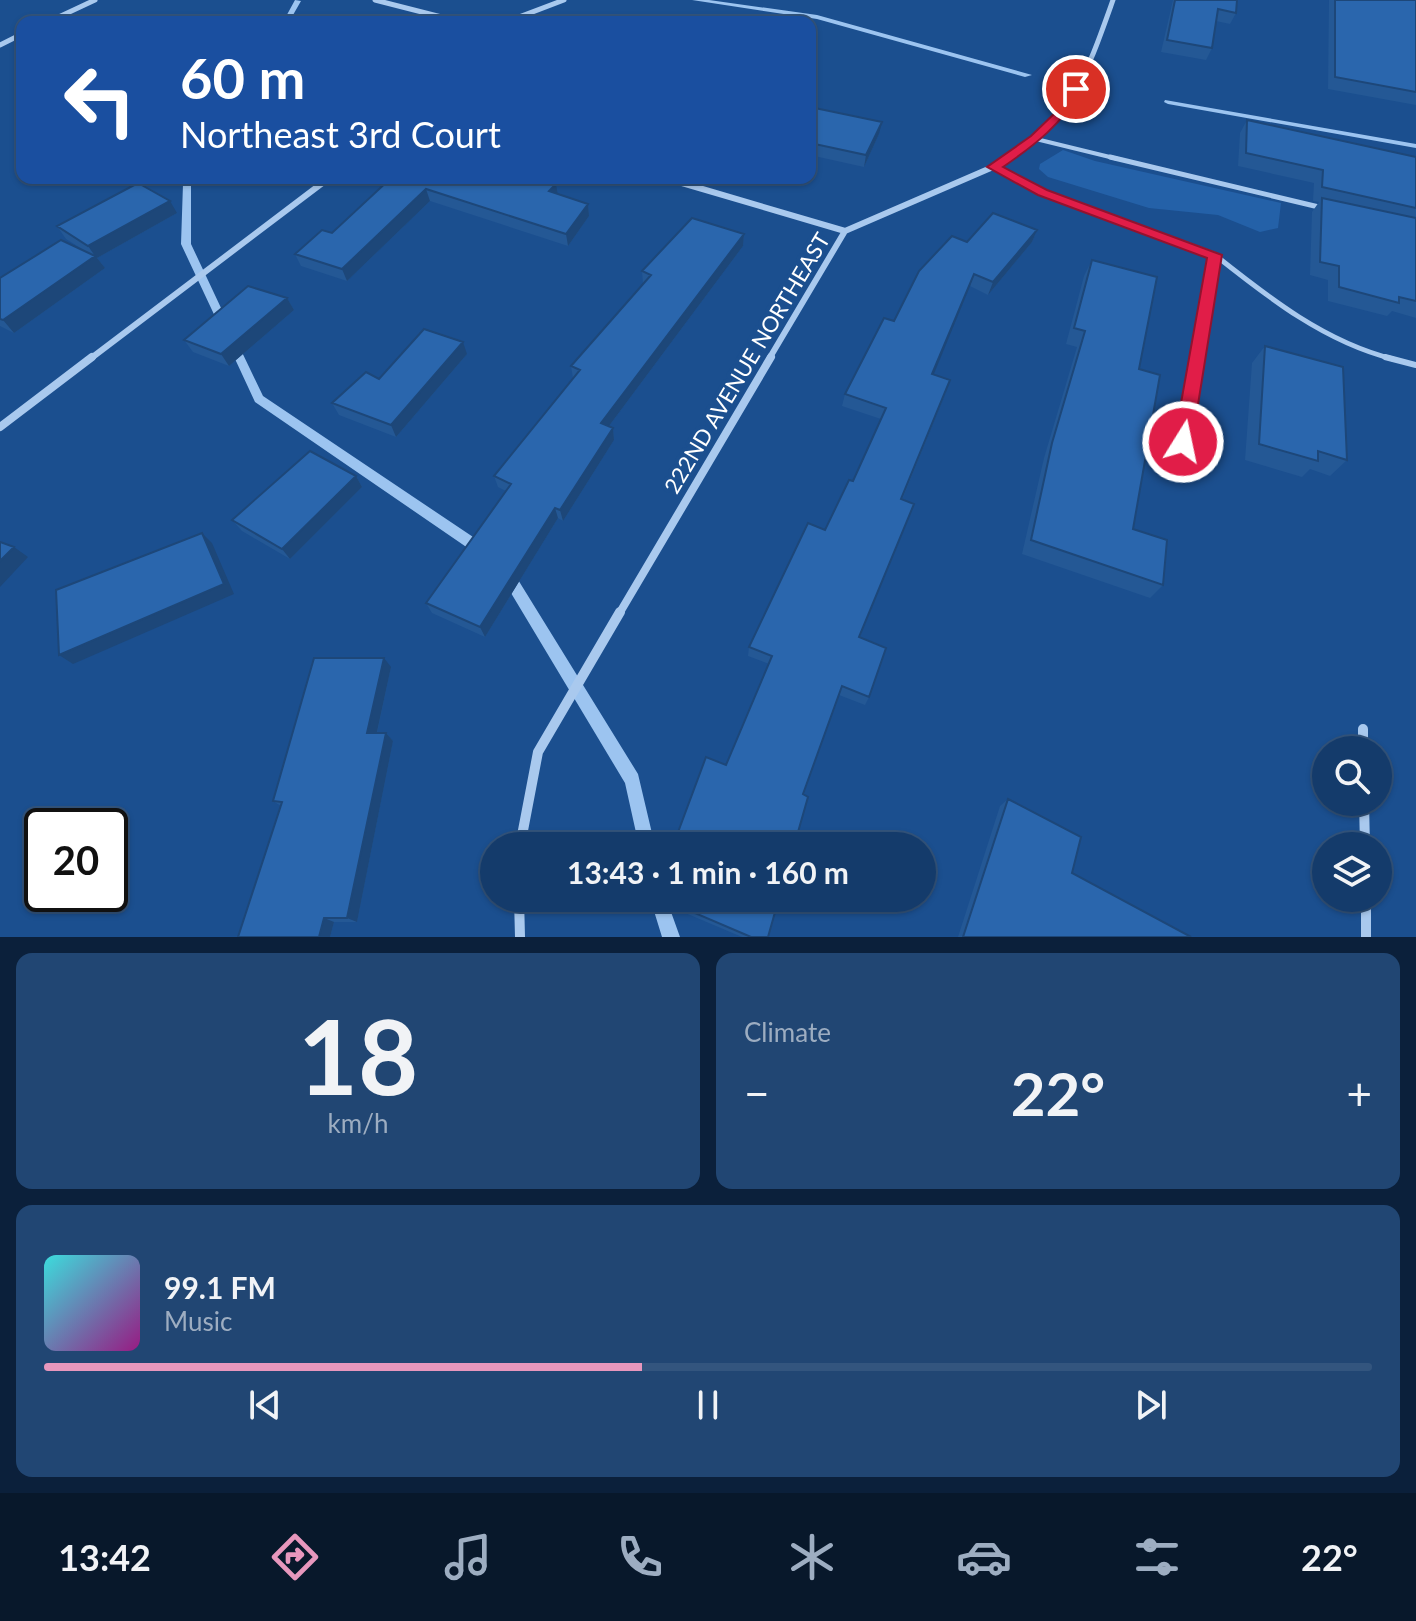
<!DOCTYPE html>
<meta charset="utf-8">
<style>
body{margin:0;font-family:Lato,sans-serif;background:#214673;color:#f1f3f6;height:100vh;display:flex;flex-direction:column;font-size:30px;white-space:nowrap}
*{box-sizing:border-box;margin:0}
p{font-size:26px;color:#9dadc1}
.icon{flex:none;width:44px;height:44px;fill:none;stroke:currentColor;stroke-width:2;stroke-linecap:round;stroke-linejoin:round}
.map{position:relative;height:937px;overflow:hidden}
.side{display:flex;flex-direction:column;gap:16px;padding:16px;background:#0b203b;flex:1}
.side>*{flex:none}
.banner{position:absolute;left:16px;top:16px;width:800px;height:168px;border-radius:16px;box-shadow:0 2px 6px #0004,0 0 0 2px #33557e;background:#1a4fa0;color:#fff;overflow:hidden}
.buttons{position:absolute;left:1312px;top:736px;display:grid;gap:16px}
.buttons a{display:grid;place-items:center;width:80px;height:80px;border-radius:50%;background:#143b6b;box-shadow:0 2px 6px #0004,0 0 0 2px #33557e;font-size:40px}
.speed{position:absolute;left:24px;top:808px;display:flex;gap:16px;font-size:40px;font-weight:700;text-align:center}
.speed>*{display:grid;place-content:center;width:104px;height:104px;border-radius:50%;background:#143b6b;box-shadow:0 2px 6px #0004,0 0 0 2px #33557e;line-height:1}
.speed .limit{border:4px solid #111;border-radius:12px;background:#fff;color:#111}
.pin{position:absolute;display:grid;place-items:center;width:68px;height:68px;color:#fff;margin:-34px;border:4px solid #fff;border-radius:50%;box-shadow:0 2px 8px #0007}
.me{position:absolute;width:88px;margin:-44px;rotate:10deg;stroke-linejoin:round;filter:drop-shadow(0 0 6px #0008)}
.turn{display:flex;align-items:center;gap:28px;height:168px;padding:0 32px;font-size:36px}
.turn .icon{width:104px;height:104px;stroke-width:2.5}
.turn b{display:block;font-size:56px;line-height:68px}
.big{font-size:60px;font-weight:700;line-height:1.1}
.side .widget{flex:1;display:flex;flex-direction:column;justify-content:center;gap:12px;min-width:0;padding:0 28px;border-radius:16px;background:#214673}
.side .dial{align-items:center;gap:0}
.dial b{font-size:104px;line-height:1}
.song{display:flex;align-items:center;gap:24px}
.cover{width:96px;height:96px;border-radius:12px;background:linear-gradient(135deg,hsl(180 70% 55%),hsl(310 70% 35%))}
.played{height:8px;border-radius:4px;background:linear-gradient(90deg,#e797bd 45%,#33557e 45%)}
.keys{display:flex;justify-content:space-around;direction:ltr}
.heat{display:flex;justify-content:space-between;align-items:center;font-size:44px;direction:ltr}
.side .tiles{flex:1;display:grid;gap:16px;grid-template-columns:1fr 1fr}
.widget:last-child{grid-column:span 2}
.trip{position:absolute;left:480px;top:832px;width:456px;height:80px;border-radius:40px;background:#143b6b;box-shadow:0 2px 6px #0004,0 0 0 2px #33557e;font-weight:700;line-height:80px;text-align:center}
.dock{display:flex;height:128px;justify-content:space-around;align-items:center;background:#08182b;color:#9dadc1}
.dock .icon{width:56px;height:56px}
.dock .active{color:#e797bd}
.dock b{font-size:36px;color:#f1f3f6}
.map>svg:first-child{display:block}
.green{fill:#2461a8}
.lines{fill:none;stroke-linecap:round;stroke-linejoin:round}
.stream{fill:#9cc4f0;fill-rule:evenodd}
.service-far2{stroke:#a9c9ee;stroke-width:4}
.service-far1{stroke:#a9c9ee;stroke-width:5}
.service{stroke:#a9c9ee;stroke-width:6}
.minor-far3{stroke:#a9c9ee;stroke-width:5}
.minor-far2{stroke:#a9c9ee;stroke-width:6}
.minor-far1{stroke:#a9c9ee;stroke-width:8}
.minor{stroke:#a9c9ee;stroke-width:10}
.wall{fill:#245895}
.shaded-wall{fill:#1d4779}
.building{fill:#2a66ad;stroke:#1d4779;stroke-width:2}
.route{fill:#e11d48;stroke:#92132f;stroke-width:2}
.labels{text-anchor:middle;stroke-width:8;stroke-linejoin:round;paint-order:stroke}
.street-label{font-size:22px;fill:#fff;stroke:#1b4f8f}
</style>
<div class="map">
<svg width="1416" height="937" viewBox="0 0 1416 937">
<rect width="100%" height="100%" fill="#1b4f8f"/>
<path class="green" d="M1063 150 1095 161 1281 203 1278 228 1260 232 1218 215 1149 208 1048 177 1039 169 1040 164Z"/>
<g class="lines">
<path class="stream" d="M295 0 301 1 289 22H283Z
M692 0H709L817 15 1032 75 1025 77 817 19Z
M1165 100 1416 144V148L1168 104 1164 102Z
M187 178H195L191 184V244L229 325 224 329 219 325 181 244 183 184Z
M234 342 239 346 263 396 488 547 489 551 488 555 483 557 478 555 255 402 229 346Z
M507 568 512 570 638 774 655 846H639L625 783 502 578 500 574 502 570Z
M650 898H666L680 937H662Z"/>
<path class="service-far2" d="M1036 139 1118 159"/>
<path class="service-far1" d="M1110 157 1323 208
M1197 359 1215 255C1269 298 1325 342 1393 359"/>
<path class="service" d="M1385 357 1416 365
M1183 442 1198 357"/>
<path class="minor-far3" d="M375 0 461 22
M48 22 95 0
M506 22 564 0
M0 45 22 34
M1006 159C1074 114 1087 73 1113 0"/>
<path class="minor-far2" d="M993 167 1043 192 1215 255
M665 178 845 231
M90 359 329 178
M769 359 845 231 993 167 1009 157"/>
<path class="minor-far1" d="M0 427 92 357
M619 614 771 357"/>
<path class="minor" d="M1363 729V750
M1364 802 1365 846
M520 846 538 752 620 612
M519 898 520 937
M1366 898V937"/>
</g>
<path class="wall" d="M1173 0H1237L1236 13 1230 24 1216 21 1212 48 1206 60 1161 52Z
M1329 0H1416V105L1328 89Z
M810 107 879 134 864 167 810 155Z
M1247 120 1416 157V318L1392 311 1387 316 1328 301V280L1310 275 1312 212 1319 202 1313 201 1314 183 1238 166 1240 133Z
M379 178H538L557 194 588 204 589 216 568 246 430 201 347 281 301 266 295 254 332 233 385 184 381 182Z
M177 213 97 258 105 268 14 333 0 326V278L87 252 66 239 57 226Z
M1037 230 1032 242 988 295 970 286 933 375 946 392 902 500 860 638 869 697 865 705 839 695 803 794 794 846H690L678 841 677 835 726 765 769 664 748 656 749 647 825 530 853 481 881 419 842 406 845 394 894 321 967 242Z
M744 234 743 246 609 426 613 428 614 440 563 521 558 518 485 637 432 613 426 603 506 491 498 487 494 476 573 378 571 366 643 284 642 271Z
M1092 260 1139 369 1133 529 1163 585 1150 598 1022 554 1044 458 1077 347 1066 344 1084 276Z
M287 298 294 310 229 366 193 352 184 340Z
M1265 346 1347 460 1330 476 1310 469 1302 477 1245 460 1252 363Z
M467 354 396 437 339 415 332 403 379 379Z
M356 476 362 487 290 559 242 531 232 520Z
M391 667 377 733H386L393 741 357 922H334L330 937 281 806 273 801Z
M1008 799 1072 873 1191 937H958L1000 806Z
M683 908 768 937H742L683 912Z"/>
<path class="shaded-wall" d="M882 122 879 134 864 167 866 155Z
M556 184 558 196 549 191Z
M426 189 430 201 347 281 342 269Z
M170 201 177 213 97 258 105 268 14 333 3 320 95 256 88 246Z
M588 204 589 216 568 246 566 234Z
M1037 230 1032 242 988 295 993 282Z
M744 234 743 246 603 434 601 423Z
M974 274 970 286 929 386 932 374Z
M287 298 294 310 229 366 221 354Z
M463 342 467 354 396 437 391 425Z
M613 428 614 440 563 521 560 510Z
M356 476 362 487 290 559 282 549Z
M555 508 558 518 485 637 480 627Z
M202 533 212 543 234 594 73 664 59 655Z
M14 547 28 557 0 587V561Z
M384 658 391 667 375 741 367 733Z
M386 733 393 741 357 922 347 918Z
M324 918 334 922 330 937H319Z"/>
<path class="building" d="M1175 0H1237L1236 13 1218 9 1212 48 1167 40Z
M1335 0H1416V92L1335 77Z
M810 107 882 122 866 155 810 143Z
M1247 120 1416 157V208L1322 187 1323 170 1246 153Z
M391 178H538L556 184 549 191 588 204 566 234 426 189 342 269 295 254 322 230 332 233Z
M138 183 170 201 88 246 57 226Z
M1322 198 1416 218V301L1399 297V303L1339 287V266L1320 262Z
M993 213 1037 230 993 282 974 274 932 374 950 380 901 499 914 504 859 637 886 648 869 697 842 686 803 794 808 797 794 846H703L677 835 706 757 726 765 772 656 749 647 808 523 825 530 849 480 853 481 886 408 845 394 884 318 894 321 919 271 952 236 967 242Z
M692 218 744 234 601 423 613 428 560 510 555 508 480 627 426 603 511 484 494 476 580 370 571 366 651 275 642 271Z
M61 240 95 256 3 320 0 319V278Z
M1092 260 1157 277 1139 369 1160 375 1133 529 1167 540 1163 585 1031 540 1052 443 1085 331 1074 328Z
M248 286 287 298 221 354 184 340Z
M424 329 463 342 391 425 332 403 366 372 379 379Z
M1265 346 1343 367 1347 460 1318 451V461L1259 444Z
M310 451 356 476 282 549 232 520Z
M202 533 224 584 59 655 56 590Z
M0 542 14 547 0 561Z
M314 658H384L367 733H386L347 918H324L319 937H238L282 802 273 801Z
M1008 799 1081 837 1072 873 1191 937H963Z
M686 898H779L768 937H751L683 908Z"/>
<path class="route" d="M1076 86 1082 89C1062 124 1035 145 1003 167L1047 190 1222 255 1192 442 1183 449 1174 442 1207 258 1038 195 987 167 1031 136 1058 110 1072 87Z"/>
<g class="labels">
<g class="street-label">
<text transform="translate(747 363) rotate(-59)" y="8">222ND AVENUE NORTHEAST</text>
</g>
</g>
</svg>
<div class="buttons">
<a><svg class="icon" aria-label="search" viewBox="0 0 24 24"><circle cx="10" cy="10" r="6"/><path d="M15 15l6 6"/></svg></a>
<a><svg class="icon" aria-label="layers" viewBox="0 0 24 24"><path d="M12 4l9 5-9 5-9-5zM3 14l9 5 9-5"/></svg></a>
</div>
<div class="speed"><div class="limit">20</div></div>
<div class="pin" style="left:1076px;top:89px;background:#d93025"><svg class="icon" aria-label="arrive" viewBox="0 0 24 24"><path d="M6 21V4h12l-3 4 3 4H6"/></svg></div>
<svg class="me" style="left:1183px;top:442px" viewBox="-20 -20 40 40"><circle r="17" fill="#e11d48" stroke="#fff" stroke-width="3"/><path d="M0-11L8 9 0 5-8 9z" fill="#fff"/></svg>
<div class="trip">13:43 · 1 min · 160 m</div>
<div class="banner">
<div class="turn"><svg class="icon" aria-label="left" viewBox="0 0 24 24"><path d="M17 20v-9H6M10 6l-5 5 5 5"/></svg><div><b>60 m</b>Northeast 3rd Court</div></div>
</div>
</div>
<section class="side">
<div class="tiles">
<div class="widget dial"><b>18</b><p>km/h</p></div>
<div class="widget"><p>Climate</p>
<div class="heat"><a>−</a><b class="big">22°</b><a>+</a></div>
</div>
<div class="widget">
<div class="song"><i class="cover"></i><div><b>99.1 FM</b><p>Music</p></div></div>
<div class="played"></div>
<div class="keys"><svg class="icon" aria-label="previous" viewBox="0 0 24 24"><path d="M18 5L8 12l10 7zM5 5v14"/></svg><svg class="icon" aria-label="pause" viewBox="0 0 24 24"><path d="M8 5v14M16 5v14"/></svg><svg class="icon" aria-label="next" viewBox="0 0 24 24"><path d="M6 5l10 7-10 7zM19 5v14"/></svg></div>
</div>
</div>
</section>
<nav class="dock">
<b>13:42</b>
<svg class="icon active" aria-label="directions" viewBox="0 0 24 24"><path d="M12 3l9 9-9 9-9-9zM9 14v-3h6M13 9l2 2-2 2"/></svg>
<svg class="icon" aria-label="music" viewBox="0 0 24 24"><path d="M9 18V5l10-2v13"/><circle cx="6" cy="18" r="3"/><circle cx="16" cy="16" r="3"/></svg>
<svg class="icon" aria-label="phone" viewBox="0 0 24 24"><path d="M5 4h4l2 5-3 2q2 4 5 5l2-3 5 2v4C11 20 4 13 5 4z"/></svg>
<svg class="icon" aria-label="climate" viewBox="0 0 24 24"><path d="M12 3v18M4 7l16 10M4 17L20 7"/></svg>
<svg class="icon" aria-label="car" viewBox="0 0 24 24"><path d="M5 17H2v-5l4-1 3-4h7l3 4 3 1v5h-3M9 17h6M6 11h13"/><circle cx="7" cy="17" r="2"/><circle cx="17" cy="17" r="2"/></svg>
<svg class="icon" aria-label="filters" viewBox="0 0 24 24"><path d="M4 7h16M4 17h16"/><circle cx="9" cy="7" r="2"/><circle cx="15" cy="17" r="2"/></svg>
<b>22°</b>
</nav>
